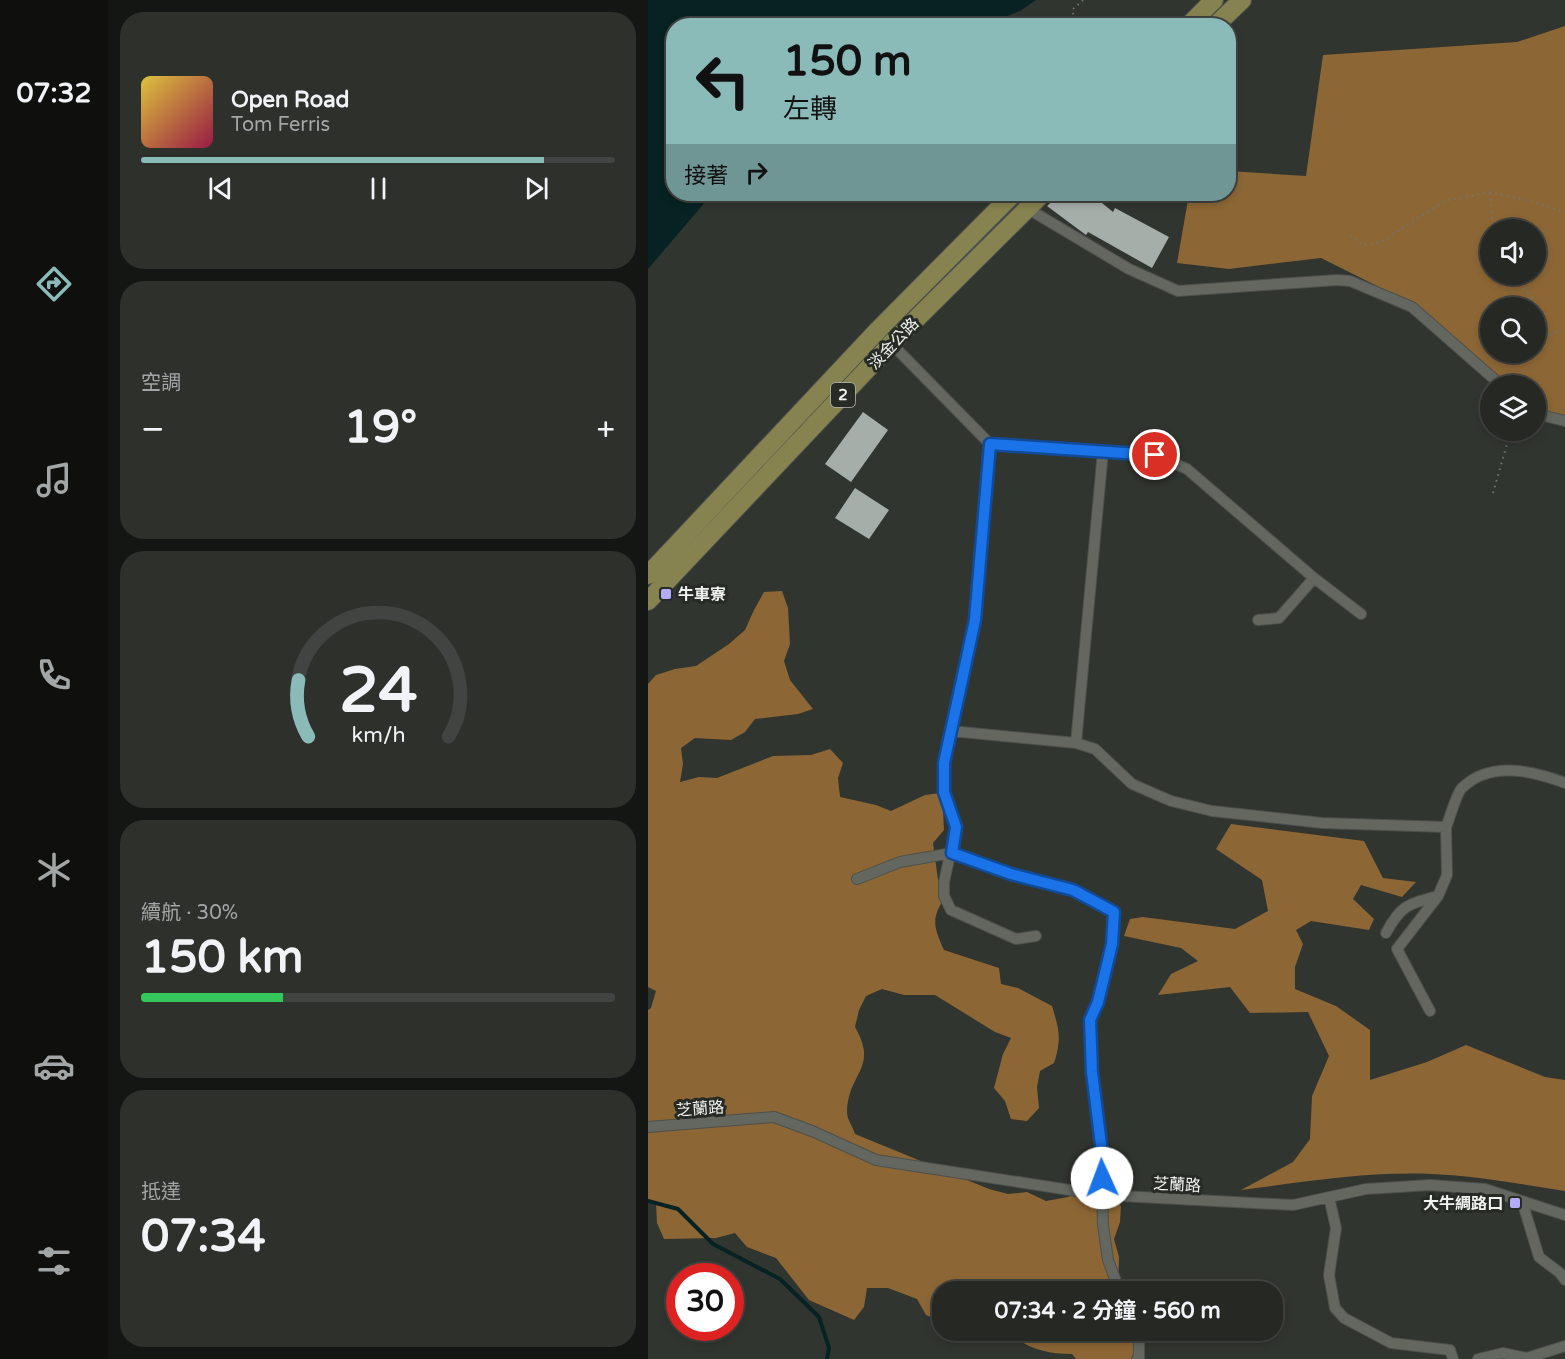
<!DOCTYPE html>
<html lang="zh-TW">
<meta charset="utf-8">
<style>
body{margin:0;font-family:"Varela Round","Noto Sans TC",sans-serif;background:#2d302b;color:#f1f3f6;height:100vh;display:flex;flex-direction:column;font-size:22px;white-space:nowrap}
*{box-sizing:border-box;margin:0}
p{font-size:20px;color:#a3a6a6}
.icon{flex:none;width:33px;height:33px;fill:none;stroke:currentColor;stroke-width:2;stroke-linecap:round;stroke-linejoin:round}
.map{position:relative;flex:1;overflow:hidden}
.details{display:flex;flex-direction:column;gap:12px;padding:12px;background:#141613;width:540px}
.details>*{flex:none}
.top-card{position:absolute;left:18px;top:18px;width:570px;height:183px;border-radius:24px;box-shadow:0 3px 9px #0003,0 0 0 2px #424441;background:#8bbbb9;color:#111;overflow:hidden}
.tools{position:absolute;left:832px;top:219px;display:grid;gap:12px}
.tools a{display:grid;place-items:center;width:66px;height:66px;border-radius:50%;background:#252823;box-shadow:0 3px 9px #0003,0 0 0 2px #424441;font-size:30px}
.speed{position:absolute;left:18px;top:1263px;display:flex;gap:12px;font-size:30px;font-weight:700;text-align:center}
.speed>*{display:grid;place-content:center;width:78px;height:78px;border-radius:50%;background:#252823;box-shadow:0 3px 9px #0003,0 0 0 2px #424441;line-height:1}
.speed .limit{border:9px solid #d22;background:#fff;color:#111}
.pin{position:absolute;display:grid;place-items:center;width:51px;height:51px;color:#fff;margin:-26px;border:3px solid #fff;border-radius:50%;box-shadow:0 2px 6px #0007}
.me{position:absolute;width:66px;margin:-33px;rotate:358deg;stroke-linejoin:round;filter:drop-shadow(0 0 4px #0008)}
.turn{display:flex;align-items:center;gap:21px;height:126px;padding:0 18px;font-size:27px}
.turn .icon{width:78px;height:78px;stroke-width:2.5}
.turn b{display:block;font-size:42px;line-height:51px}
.then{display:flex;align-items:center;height:57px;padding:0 18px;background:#0003;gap:12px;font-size:22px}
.big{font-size:45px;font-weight:700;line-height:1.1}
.details .tile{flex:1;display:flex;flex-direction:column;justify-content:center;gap:9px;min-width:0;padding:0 21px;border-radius:24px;background:#2d302b}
.details .dial{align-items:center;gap:0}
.dial svg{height:156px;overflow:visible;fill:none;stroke:#424441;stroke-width:7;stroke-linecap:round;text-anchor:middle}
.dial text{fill:#f1f3f6;stroke:none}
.song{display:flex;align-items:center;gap:18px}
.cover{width:72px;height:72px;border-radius:9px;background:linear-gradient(135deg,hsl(50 70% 55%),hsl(340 70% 35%))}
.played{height:6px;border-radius:3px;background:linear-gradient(90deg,#8bbbb9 85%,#424441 85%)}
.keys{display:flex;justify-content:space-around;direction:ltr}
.heat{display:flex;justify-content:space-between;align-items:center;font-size:33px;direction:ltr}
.charge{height:9px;border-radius:4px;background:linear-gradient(90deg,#34c759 30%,#424441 0)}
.trip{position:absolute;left:284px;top:1281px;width:351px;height:60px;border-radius:24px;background:#252823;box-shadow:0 3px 9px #0003,0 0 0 2px #424441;font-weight:700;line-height:60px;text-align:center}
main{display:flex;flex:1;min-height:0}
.tabs{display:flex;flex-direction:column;width:108px;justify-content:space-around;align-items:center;background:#0f100e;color:#a3a6a6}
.tabs .icon{width:42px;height:42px}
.tabs .selected{color:#8bbbb9}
.tabs b{font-size:27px;color:#f1f3f6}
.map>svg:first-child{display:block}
.forest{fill:#8c6635;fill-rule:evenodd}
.water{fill:#062222}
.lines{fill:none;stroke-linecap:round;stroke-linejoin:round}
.stream{stroke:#062222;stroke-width:4}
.building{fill:#a6aeaa}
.street-casing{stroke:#4d504b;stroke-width:12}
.primary-casing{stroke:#4d504b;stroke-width:20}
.path{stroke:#727570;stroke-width:2;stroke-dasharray:1.5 4.5;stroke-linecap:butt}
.street{stroke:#636760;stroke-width:10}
.primary{stroke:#868350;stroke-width:18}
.route-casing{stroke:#114b97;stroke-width:15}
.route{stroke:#1a73e8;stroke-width:10}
.poi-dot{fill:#b4acf9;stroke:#272b25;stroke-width:2}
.labels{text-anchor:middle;stroke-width:6;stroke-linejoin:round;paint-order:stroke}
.shield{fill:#272b25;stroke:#b4b7b2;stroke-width:1.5}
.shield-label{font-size:15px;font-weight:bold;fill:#f0f3ef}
.street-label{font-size:16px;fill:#f0f3ef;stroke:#272b25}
.poi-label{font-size:16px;font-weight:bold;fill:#f0f3ef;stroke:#272b25;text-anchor:start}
</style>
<main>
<nav class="tabs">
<b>07:32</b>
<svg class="icon selected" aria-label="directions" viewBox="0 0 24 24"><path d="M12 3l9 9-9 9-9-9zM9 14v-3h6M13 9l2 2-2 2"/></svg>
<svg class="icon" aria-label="music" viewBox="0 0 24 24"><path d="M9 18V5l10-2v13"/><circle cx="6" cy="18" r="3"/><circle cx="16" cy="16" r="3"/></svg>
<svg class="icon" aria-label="phone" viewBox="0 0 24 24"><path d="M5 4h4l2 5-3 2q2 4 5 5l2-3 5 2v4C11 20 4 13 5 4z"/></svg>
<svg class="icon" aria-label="climate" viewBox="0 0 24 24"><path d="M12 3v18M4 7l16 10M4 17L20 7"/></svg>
<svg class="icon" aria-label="car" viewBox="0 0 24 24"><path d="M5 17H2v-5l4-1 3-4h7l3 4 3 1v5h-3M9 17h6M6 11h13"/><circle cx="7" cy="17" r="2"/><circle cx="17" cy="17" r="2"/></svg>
<svg class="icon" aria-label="filters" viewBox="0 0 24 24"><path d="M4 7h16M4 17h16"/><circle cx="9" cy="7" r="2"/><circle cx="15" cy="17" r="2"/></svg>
</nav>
<section class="details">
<div class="tile">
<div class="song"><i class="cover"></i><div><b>Open Road</b><p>Tom Ferris</p></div></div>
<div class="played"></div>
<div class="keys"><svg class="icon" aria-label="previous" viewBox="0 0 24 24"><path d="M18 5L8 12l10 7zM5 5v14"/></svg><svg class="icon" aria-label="pause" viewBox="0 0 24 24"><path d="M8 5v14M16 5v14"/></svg><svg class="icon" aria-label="next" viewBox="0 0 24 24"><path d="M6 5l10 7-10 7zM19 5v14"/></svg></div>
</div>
<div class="tile"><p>空調</p>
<div class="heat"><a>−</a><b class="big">19°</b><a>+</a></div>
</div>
<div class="tile dial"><svg viewBox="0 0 100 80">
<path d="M14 69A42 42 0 1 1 86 69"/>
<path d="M14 69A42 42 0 0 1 9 40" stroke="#8bbbb9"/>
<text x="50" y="56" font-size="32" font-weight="700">24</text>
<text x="50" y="72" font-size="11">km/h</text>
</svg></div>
<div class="tile"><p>續航 · 30%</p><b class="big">150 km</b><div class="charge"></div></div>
<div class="tile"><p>抵達</p><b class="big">07:34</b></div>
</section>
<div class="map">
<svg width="917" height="1359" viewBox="0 0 917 1359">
<rect width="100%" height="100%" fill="#31352f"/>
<path class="forest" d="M917 26V416L895 411 888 407V386L854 385 753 298 673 258 581 269 529 263 541 194H580L581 171 658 176 675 55 869 42ZM843 230H888V274H843ZM843 308H888V352H843Z
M134 591 140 608 142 644 136 661 142 680 165 709 150 714 107 719 97 732 83 740 47 738 33 748 35 764 32 782 51 777 69 778 125 756 163 755 182 749 195 763 190 778 192 797 228 805 243 811 277 795 300 792 295 811 296 830 285 843 290 880 298 896C283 918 285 925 296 950L351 968 353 984 370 988 404 1006C411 1029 414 1039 406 1063L392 1071 389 1087 391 1108 379 1121 363 1119 357 1101 346 1088 355 1054 363 1038 347 1032 287 995H256L234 989 218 996 211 1010 207 1027C231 1069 200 1072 199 1112 199 1119 205 1127 207 1134L341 1189 360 1194 379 1192 398 1201 420 1197 440 1188 459 1193 473 1206 472 1222 466 1239 471 1257 470 1291 294 1292V1322L278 1315 269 1299 240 1288H219L216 1307 206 1320 161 1300 128 1258 99 1247 87 1233 68 1238 16 1239 9 1223 8 1204 0 1201V1010L3 1008 8 991 0 987V684L8 675 27 669 48 666 81 644 97 630 106 610 116 592Z
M583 824 716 841 735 878 768 882 754 897 713 885 705 899 726 919 721 930 663 921 648 930 655 944 647 967V989L688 1006 722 1030V1080L779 1062 818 1045 897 1077 917 1080V1191C873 1184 829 1176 785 1174 720 1171 656 1182 593 1190L645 1162 662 1139 664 1096 681 1056 660 1012 602 1013 582 987 510 995 523 974 550 961 533 948 476 936 482 919 495 917 587 929 620 911 614 880 568 849Z
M360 1331H490L484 1359H428L424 1354C399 1354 378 1349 360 1331Z"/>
<path class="water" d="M0 0H388L372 11 336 25 26 26V194H64L0 269Z"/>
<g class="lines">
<path class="stream" d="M0 1201 30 1209 65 1244 132 1279 171 1317 181 1348 179 1359"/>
</g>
<path class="building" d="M412 194H443L465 212 467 208 521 237 504 268 440 232 438 235 399 206Z
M215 412 240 430 203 482 177 464Z
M207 488 241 510 221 539 187 518Z"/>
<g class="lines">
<defs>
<path id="street" d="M377 207 481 269 530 291 689 280 702 281 764 307 854 386
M230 330 342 444 327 620 296 763 295 792 308 827 296 882V896L303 910 368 939 388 936
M888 414 917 421
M342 444 507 455 539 469 666 578 713 614
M610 620 631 618 666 578
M303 731 428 743 447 749 484 784 523 801 564 811 674 823 798 827 799 875 790 896 749 949 782 1011
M428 743 455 451
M798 827C802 818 808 794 814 788 842 760 885 771 917 783
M209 879 252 862 304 853 363 875 425 890 466 912 464 944 450 1002 442 1020 444 1072 453 1145 455 1225 460 1260 472 1292
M738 933C753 905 760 904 790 896
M0 1127 126 1117 164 1131 228 1160 454 1195 645 1205 718 1189 782 1185 837 1189 917 1215
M681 1197 688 1228 681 1275 687 1308 696 1318 743 1343 802 1350 805 1359
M874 1201 891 1257 912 1273 917 1280
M487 1330 491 1343V1358L489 1359
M830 1359 855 1353 879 1358 917 1346"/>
<path id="primary" d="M540 26 566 0
M567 26 594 0
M0 575 230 330 365 194
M0 601 244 343 394 194"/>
</defs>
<use href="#street" class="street-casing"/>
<use href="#primary" class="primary-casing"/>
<path class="path" d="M401 22 408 26
M428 26 424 10 435 0
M842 193 845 230
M702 235 715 245 733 242 797 201 842 192 887 202 917 212
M864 274 888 303 897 337 917 329
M845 493 863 430"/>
<use href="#street" class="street"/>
<use href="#primary" class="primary"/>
</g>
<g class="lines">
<defs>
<path id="route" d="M454 1178 453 1145 444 1072 442 1020 450 1002 464 944 466 912 425 890 363 874 304 853 308 827 296 792V763L327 620 342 444 507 455"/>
</defs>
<use href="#route" class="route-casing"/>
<use href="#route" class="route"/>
</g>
<g class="poi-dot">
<rect x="12" y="588" width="12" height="12" rx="3"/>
<rect x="861" y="1197" width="12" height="12" rx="3"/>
</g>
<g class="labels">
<rect class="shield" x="183" y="383" width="24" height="24" rx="4.5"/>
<g class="shield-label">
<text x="195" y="400">2</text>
</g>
<g class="street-label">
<text transform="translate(245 343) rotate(-46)" y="6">淡金公路</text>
<text transform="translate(52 1108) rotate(-4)" y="6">芝蘭路</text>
<text transform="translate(529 1184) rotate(3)" y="6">芝蘭路</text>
</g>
<g class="poi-label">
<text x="30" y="600">牛車寮</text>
<text x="855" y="1209" text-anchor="end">大牛綢路口</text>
</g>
</g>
</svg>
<div class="tools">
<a><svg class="icon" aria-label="sound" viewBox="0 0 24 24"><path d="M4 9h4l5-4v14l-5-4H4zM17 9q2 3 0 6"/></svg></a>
<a><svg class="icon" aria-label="search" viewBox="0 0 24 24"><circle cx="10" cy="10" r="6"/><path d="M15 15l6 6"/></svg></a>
<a><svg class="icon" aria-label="layers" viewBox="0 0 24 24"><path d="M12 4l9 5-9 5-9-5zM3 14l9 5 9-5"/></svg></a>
</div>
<div class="speed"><div class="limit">30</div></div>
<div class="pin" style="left:507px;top:455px;background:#d93025"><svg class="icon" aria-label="arrive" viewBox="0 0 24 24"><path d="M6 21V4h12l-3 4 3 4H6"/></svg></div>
<svg class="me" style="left:454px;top:1178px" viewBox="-20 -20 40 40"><circle r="19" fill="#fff"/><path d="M0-13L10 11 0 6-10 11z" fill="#1a73e8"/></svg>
<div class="trip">07:34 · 2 分鐘 · 560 m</div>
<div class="top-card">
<div class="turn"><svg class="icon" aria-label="left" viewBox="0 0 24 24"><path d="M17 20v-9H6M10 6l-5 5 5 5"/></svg><div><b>150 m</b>左轉</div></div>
<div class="then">接著<svg class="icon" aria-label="right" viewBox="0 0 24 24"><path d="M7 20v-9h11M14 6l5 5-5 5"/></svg></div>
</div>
</div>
</main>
